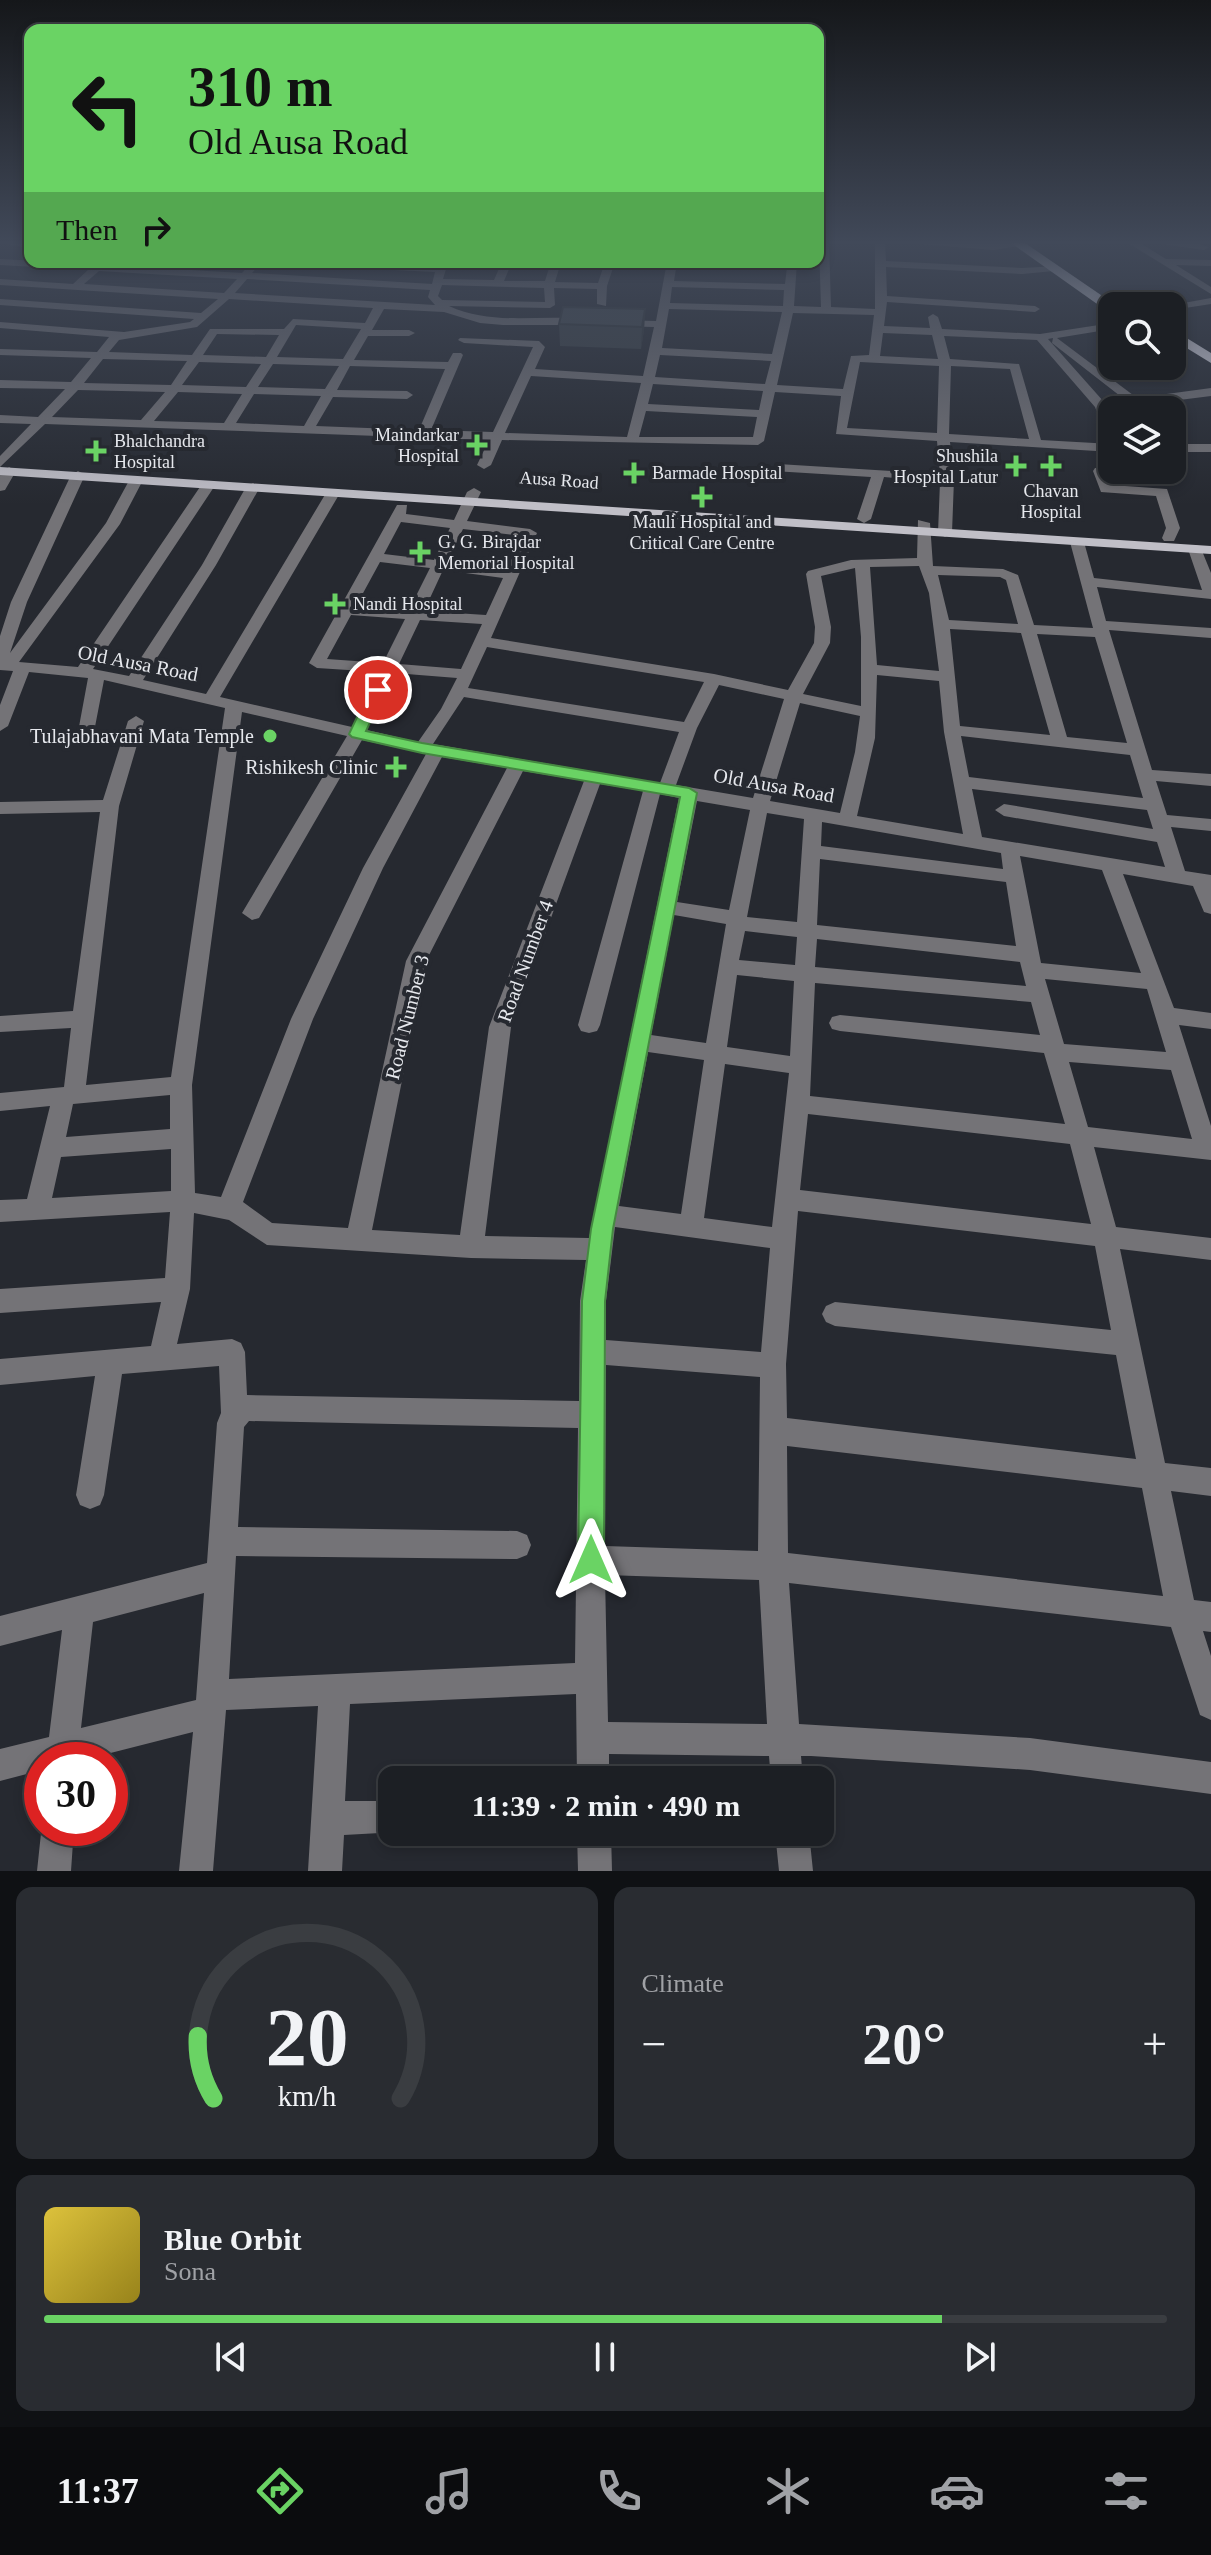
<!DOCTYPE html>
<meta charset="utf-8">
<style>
body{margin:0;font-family:"Times New Roman",serif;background:#292c31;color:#f1f3f6;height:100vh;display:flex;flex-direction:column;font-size:30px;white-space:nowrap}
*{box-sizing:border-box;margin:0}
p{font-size:26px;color:#a0a2a6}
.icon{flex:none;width:44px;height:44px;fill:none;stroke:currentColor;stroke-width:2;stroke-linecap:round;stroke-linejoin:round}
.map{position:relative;height:1871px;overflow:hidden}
.side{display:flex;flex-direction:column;gap:16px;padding:16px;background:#0f1114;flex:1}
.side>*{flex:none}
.top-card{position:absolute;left:24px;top:24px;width:800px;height:244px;border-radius:16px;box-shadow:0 4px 12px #0003,0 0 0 2px #3a3d41;background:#6ad364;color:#111;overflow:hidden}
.tools{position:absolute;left:1098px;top:292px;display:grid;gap:16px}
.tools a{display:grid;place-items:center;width:88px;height:88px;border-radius:16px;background:#1c1f24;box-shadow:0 4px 12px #0003,0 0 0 2px #3a3d41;font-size:40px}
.speed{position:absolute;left:24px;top:1742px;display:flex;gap:16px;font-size:40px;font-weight:700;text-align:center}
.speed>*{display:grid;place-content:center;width:104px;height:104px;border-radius:50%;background:#1c1f24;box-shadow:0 4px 12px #0003,0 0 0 2px #3a3d41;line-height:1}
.speed .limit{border:12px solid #d22;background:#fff;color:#111}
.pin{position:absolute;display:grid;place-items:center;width:68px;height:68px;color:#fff;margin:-34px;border:4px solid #fff;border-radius:50%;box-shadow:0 2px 8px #0007}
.me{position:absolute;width:88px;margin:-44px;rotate:0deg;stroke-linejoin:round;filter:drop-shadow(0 0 6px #0008)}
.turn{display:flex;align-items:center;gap:28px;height:168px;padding:0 32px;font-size:36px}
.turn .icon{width:104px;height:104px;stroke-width:2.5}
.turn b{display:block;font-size:56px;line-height:68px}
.then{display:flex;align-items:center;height:76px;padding:0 32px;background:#0003;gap:16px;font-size:30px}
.big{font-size:60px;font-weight:800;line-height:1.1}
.side .widget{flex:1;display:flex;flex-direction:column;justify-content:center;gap:12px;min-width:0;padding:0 28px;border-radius:16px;background:#292c31}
.side .dial{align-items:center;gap:0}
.dial svg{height:208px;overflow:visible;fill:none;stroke:#3a3d41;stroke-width:7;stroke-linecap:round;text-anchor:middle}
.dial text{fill:#f1f3f6;stroke:none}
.song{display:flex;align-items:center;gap:24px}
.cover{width:96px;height:96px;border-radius:12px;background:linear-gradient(135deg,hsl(50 70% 55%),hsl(50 70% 35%))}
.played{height:8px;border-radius:4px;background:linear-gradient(90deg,#6ad364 80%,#3a3d41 80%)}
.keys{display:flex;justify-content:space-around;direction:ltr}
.heat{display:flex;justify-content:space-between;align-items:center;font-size:44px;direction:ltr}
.side .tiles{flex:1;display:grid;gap:16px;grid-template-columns:1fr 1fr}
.widget:last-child{grid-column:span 2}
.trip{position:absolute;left:378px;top:1766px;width:456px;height:80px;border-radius:16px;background:#1c1f24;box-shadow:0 4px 12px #0003,0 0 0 2px #3a3d41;font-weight:800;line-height:80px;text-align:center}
.dock{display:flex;height:128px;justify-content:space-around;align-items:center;background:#0b0c0e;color:#a0a2a6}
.dock .icon{width:56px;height:56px}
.dock .current{color:#6ad364}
.dock b{font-size:36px;color:#f1f3f6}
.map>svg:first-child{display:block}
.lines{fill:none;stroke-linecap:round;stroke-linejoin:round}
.minor{fill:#747377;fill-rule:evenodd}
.major{fill:#c0bfc7;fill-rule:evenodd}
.highway{fill:#dedde6;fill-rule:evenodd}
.wall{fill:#3a4045}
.shaded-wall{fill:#2f3438}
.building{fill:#434a50;stroke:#2f3438;stroke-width:2}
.route{fill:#6ad364;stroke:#458941;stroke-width:2}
.poi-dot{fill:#6ad364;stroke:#262930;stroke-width:3}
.labels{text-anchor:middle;stroke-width:8;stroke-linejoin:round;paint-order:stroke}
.far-poi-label{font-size:18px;fill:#e6e8ed;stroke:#262930;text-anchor:start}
.far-street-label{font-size:18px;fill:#e6e8ed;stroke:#262930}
.street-label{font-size:20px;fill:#e6e8ed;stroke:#262930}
.poi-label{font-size:20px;fill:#e6e8ed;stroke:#262930;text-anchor:end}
</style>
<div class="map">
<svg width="1211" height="1871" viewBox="0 0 1211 1871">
<rect width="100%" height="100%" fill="#262930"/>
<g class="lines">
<path class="minor" d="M0 243H30V248Z
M819 243H829L831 307 875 309V243H885L886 261 1022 268 1058 266V270L1054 271 1022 274 886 267 887 296 1035 306 1040 309 1035 312 887 302 884 326 930 328 928 317 933 314 938 317 942 329 1040 334 1112 323V329L1057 338 1137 398 1211 388V396L1108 409 1112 419V440L1106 436 1095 407 1037 340 944 336 950 359 1019 364 1041 440 1112 444V452L950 442 954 479 952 533 945 537 938 533 940 482 884 477 871 519 864 523 857 519 871 477 773 471 771 468 778 464 940 474 937 441 836 434 841 396 775 392 764 441 758 445 502 440 491 465 484 469 477 465 489 440 45 424 0 467V456L31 424 0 423V415L38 417 65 389 0 388V380L71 382 91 358 0 355V349L97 352 109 337 0 328V322L124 332 190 322 194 319 0 305V299L201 313 218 299 0 285V279L73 284 88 270 0 265V259L95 264 105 262V265L242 273 252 262H262L252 273 432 284 435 272 293 265 288 262 437 266 438 262H448L443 279 494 280 502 262H512L504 281H545L551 262H561L555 282 598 283 604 265H579L574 262H615L607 286 606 306 597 304V289L554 288 555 305 550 308 449 306C495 327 542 313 589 320L590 322 585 325H503L480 323 444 312 384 309 372 330H409L415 333 409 336H368L354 360 448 362 453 353H461L463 355 431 430 493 432 533 347 464 343 458 340 460 338 539 341 545 347 535 369 643 376 654 327 617 326 612 323 617 320 656 321 667 262H677L674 281 785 284 787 267 709 265 704 262H797L794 306 821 307ZM99 271 237 279 224 293 84 284ZM247 279 430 290 428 297 435 305 235 293ZM442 285 544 288 545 302 442 300 438 296ZM672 287 784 290 783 306 670 303ZM229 299 373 308 365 323 293 319 284 329H210L192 355 109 352 119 340 197 327ZM669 309 782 312 772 354 662 348ZM793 313 874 315 869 355 851 356 843 389 777 385ZM296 325 361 329 343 359 277 357ZM883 333 932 335 938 359 880 356ZM217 334 279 335 266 357 203 355ZM1053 338 1052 343 1124 399 1104 402 1048 339ZM660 355 771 361 765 384 655 377ZM103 359 187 361 171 385 84 383ZM199 362 261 364 246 387 182 385ZM860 362 939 366 937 433 847 428ZM273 364 339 366 325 389 258 387ZM350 366 445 369 419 430 316 426 333 397 407 399 413 395 407 391 337 390ZM951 366 1010 369 1029 439 949 434ZM531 376 641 383 627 437 505 433ZM653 384 763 391 759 410 648 404ZM78 390 165 392 141 420 52 417ZM178 392 242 394 224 423 154 421ZM254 394 321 396 304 426 236 423ZM646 411 757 417 753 437H639Z
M907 243H1023L1024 245 994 250Z
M1128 243H1140L1166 259 1211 260V266L1176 265 1211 287V294Z
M1155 243H1195L1209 247 1204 250Z
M1211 298V304L1172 310V306H1167Z
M1172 444H1211V452H1172Z
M9 467 16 471 5 490 0 491V475Z
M1095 468H1105L1111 485 1167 489 1180 528 1174 541H1164L1162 538 1166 528 1156 496 1101 492 1093 471Z
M78 471 85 475 27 602 10 653 106 523 131 477 143 480 120 524 19 662 78 667 204 481H214L216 484 93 669 129 676 202 565 246 487 253 483 260 487 216 565 143 680 206 694 326 493 333 489 340 493 220 697 352 727 379 672 317 668 309 663 397 505H407L406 514 454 520 467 492 474 488 481 492 467 521 530 529 537 533 491 638 714 674 788 690 814 643 815 627 806 574 808 571 851 560 917 558 918 520 930 523 933 566 1003 569 1018 575 1034 625 1093 628 1070 542 1072 539 1077 538 1084 542 1094 578 1202 590 1188 549 1195 545 1200 546 1211 573V599L1097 587 1106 621 1211 628V638L1109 630 1152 770 1211 774V786L1156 781 1167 815 1211 819V831L1171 827 1185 871 1211 875V914L1204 912 1193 886 1123 874 1174 1008 1211 1013V1029L1179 1025 1211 1126V1160L1094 1147 1116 1227 1211 1238V1260L1120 1249 1165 1463 1211 1468V1496L1171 1491 1194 1600 1211 1602V1632L1203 1631 1211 1656V1720L1200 1715 1171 1627 789 1583 799 1724 1030 1738 1211 1762V1794L1030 1770 811 1756H801L803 1780H771L769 1756 609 1754V1780H577L576 1694 350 1704 345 1801H392V1832H398L344 1835 342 1871H308L318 1706 226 1710 213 1871H179L193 1732 83 1760H42V1770L0 1781V1749L49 1737 62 1630 0 1646V1616L207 1563 217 1423 221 1413 219 1366 122 1374 104 1495 100 1505 90 1509 80 1505 76 1495 95 1376 0 1385V1359L151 1346 161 1302 0 1313V1289L165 1278 170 1212 0 1222V1200L27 1199 50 1106 0 1111V1093L64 1087 71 1028 0 1032V1016L73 1011 100 812 0 814V802L103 800 128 721 136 716 144 721 119 806 86 1085 171 1077 225 708 104 680 94 732 86 737 78 732 88 678 29 672 8 726 0 731V705L13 671 0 670V636L11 602 71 475ZM401 522 450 528 434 560 384 554ZM463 529 522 536 506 570 447 562ZM380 562 430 568 409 610 356 606ZM919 566 929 593 939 671 877 665 870 567ZM855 568 861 637V706L803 694 830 643 831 627 821 576ZM443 570 503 578 486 615 424 611ZM938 575 1000 577 1006 580 1018 624 949 620ZM351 615 405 619 383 663 327 659ZM420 620 482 624 461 669 399 664ZM950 629 1021 633 1050 735 960 726ZM1037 634 1095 637 1127 743 1067 737ZM487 647 704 682 684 722 468 688ZM394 673 457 678 441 709 418 742 367 730ZM877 675 939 681 944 732 963 834 857 816 875 738ZM719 685 784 699 753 798 676 785 697 728ZM464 697 679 732 660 783 433 744ZM800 703 860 716 855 752 840 813 770 801ZM242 712 347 736 242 913 252 920 259 918 362 740 426 754 363 868 291 1019 221 1197 195 1193 192 1085ZM961 736 1130 755 1143 798 969 777ZM442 757 507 768 406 961 348 1228 272 1223 243 1202 313 1019 383 868ZM523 771 584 781 489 1027 460 1235 372 1230 426 961ZM600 784 643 791 578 1025 581 1031 589 1033 597 1031 600 1025 660 794 679 798 589 1238 485 1236 511 1027ZM972 789 1147 810 1153 829 1004 804 995 810 1004 816 1157 842 1165 867 982 837ZM697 801 750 810 729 910 677 902ZM767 813 804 819 797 922 747 917ZM822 822 1001 853 1003 869 821 846ZM1020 856 1102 870 1141 973 1041 963ZM820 859 1006 882 1016 946 817 925ZM674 915 726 924 706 1043 651 1035ZM745 931 797 937 795 965 739 960ZM817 939 1020 962 1026 986 815 967ZM737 975 794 981 790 1056 727 1047ZM1045 979 1147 989 1166 1052 1064 1044ZM815 983 1031 1002 1040 1035 840 1015 832 1017 829 1023 832 1029 840 1031 1044 1053 1065 1124 810 1096ZM648 1052 704 1060 681 1214 619 1206ZM1069 1062 1171 1070 1192 1139 1088 1127ZM725 1064 789 1073 772 1227 704 1218ZM170 1095V1129L66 1137 73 1104ZM808 1114 1070 1144 1091 1224 800 1190ZM171 1149V1191L52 1198 61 1157ZM798 1211 1095 1246 1111 1330 835 1302 826 1306 822 1314 826 1322 835 1326 1116 1355 1136 1459 787 1418 786 1364ZM194 1213 229 1220 267 1245 471 1258 586 1260 580 1301 579 1401 247 1395 245 1352 241 1343 232 1339 177 1344 190 1289ZM615 1227 770 1248 761 1352 606 1340V1301ZM606 1365 760 1377 758 1551 605 1546ZM249 1421 578 1428 575 1663 229 1679 236 1556 517 1559 527 1555 531 1545 527 1535 517 1531 238 1527 244 1427ZM787 1446 1142 1488 1163 1596 788 1553ZM605 1575 759 1580 767 1724 608 1722ZM204 1593 196 1700 81 1728 93 1622Z
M42 1824V1828H74L71 1871H37Z
M577 1832H611L612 1871H578Z
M775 1832H809L813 1871H779Z"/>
<path class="major" d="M0 467 1211 546V554L0 475Z"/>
<path class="highway" d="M1011 243H1025L1117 306H1112V312L1107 311Z
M1172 329 1211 353V363L1172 339Z"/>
</g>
<path class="wall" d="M645 309 644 330 641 349 560 346 559 324Z"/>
<path class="shaded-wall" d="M645 309 644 330 641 349 642 327Z"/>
<path class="building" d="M563 307 645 309 642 327 559 324Z"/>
<linearGradient id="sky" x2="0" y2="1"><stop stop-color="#15171a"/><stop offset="0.48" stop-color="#414959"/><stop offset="1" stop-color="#414959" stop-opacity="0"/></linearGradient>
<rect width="1211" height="505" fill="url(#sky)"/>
<path class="route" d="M378 686 385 690 366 731 422 743 689 788 697 793 613 1229 605 1301 604 1560 600 1569 591 1573 581 1569 578 1560 582 1301 591 1229 680 797 422 753 352 737 349 734 370 690Z"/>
<g class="poi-dot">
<path d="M473 433h8v8h8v8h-8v8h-8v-8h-8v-8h8z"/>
<path d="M92 439h8v8h8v8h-8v8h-8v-8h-8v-8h8z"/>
<path d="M1012 454h8v8h8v8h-8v8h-8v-8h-8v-8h8z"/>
<path d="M1047 454h8v8h8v8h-8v8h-8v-8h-8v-8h8z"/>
<path d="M630 461h8v8h8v8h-8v8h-8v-8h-8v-8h8z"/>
<path d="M698 485h8v8h8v8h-8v8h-8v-8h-8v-8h8z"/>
<path d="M416 540h8v8h8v8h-8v8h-8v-8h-8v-8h8z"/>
<path d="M331 592h8v8h8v8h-8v8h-8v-8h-8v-8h8z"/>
<circle cx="270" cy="736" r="8"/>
<path d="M392 755h8v8h8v8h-8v8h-8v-8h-8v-8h8z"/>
</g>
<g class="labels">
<g class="far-poi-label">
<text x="459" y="441" text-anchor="end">Maindarkar<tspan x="459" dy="21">Hospital</tspan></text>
<text x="114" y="447">Bhalchandra<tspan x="114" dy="21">Hospital</tspan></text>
<text x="998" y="462" text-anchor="end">Shushila<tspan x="998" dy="21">Hospital Latur</tspan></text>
<text x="652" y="479">Barmade Hospital</text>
<text x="1051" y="497" text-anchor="middle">Chavan<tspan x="1051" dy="21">Hospital</tspan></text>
<text x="702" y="528" text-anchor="middle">Mauli Hospital and<tspan x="702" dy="21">Critical Care Centre</tspan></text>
<text x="438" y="548">G. G. Birajdar<tspan x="438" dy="21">Memorial Hospital</tspan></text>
<text x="353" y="610">Nandi Hospital</text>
</g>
<g class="far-street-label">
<text transform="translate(559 480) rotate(4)" y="6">Ausa Road</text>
</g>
<g class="street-label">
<text transform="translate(138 663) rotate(11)" y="7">Old Ausa Road</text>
<text transform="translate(774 785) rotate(10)" y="7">Old Ausa Road</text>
<text transform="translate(525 961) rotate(-70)" y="7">Road Number 4</text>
<text transform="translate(407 1017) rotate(-76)" y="7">Road Number 3</text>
</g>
<g class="poi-label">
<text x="254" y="743">Tulajabhavani Mata Temple</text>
<text x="378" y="774">Rishikesh Clinic</text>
</g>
</g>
</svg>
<div class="tools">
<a><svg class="icon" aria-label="search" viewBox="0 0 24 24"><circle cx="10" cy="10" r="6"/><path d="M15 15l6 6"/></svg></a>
<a><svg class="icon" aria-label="layers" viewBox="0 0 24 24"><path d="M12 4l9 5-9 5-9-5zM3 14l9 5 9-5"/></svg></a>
</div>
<div class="speed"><div class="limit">30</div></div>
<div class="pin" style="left:378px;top:690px;background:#d93025"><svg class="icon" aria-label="arrive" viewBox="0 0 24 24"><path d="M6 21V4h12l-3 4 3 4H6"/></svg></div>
<svg class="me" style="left:591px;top:1560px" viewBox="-20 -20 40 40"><path d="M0-17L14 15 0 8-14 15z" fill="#6ad364" stroke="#fff" stroke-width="4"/></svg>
<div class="trip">11:39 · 2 min · 490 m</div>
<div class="top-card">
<div class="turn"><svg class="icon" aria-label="left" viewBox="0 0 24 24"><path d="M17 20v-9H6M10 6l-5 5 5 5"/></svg><div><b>310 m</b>Old Ausa Road</div></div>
<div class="then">Then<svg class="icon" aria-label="right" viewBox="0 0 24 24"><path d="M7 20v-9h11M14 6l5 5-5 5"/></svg></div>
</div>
</div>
<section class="side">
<div class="tiles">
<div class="widget dial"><svg viewBox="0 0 100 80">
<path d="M14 69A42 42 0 1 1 86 69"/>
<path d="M14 69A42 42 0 0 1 8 45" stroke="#6ad364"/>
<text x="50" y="56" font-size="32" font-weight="700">20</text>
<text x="50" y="72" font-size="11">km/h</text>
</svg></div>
<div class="widget"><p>Climate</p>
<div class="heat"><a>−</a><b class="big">20°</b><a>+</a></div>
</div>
<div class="widget">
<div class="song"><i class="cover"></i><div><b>Blue Orbit</b><p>Sona</p></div></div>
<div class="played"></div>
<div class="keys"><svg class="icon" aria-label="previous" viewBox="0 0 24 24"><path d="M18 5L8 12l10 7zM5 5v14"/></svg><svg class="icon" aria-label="pause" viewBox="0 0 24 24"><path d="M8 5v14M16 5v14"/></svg><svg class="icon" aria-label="next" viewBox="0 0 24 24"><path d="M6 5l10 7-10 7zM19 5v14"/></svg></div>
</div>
</div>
</section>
<nav class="dock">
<b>11:37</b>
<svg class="icon current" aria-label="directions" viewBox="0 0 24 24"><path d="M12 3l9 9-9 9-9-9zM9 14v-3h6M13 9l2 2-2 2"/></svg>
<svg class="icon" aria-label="music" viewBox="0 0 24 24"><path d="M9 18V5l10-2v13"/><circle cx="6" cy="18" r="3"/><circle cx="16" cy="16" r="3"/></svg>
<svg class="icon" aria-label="phone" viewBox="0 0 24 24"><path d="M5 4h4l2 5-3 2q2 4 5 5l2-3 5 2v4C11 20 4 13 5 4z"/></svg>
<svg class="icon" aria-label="climate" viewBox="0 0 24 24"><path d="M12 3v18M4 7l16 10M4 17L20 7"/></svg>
<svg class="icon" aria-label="car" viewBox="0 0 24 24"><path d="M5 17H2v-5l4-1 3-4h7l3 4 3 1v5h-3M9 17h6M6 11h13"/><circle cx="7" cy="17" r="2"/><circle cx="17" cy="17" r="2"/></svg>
<svg class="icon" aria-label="filters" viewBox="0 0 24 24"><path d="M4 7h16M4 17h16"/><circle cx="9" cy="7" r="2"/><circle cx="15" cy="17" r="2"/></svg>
</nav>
